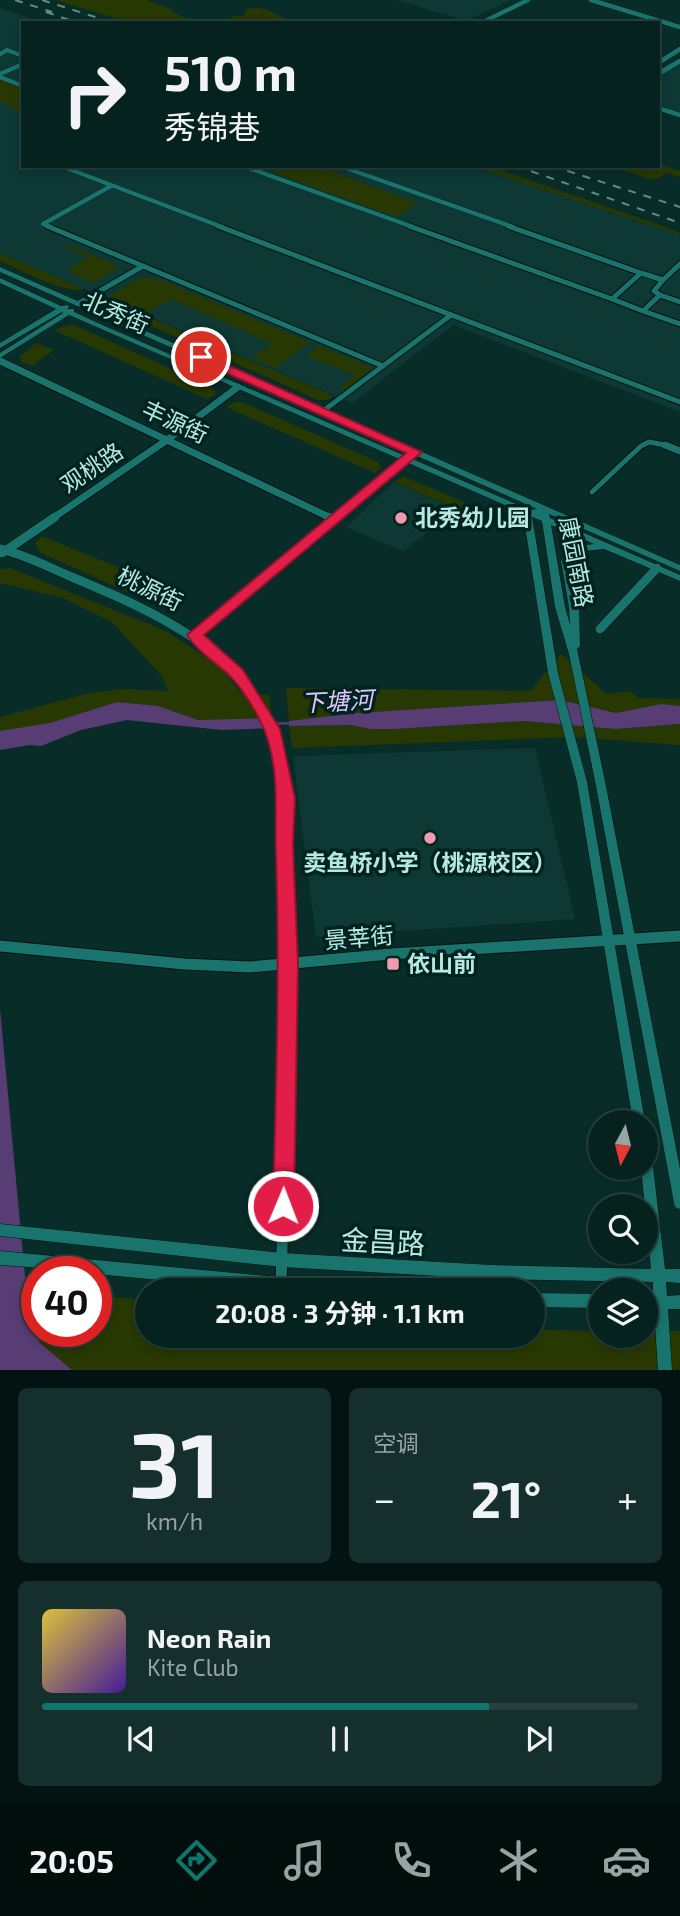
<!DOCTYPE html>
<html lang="zh">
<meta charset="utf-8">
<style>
body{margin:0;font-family:"Exo 2","Noto Sans SC",sans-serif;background:#142f2c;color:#f1f3f6;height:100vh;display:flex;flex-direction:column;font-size:26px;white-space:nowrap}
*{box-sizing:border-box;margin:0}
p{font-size:23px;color:#98a4a4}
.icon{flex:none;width:38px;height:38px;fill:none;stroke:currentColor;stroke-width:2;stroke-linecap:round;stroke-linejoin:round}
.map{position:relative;height:1370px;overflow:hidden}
.side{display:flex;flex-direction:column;gap:18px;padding:18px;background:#031311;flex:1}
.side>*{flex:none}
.banner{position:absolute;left:21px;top:21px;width:639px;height:147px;border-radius:0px;box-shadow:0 4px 10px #0003,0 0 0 2px #273f3d;background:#06221f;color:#f1f3f6;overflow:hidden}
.needle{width:46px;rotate:187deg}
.buttons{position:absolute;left:588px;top:1110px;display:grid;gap:14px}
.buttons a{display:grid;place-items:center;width:70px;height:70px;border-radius:50%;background:#06221f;box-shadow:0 4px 10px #0003,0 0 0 2px #273f3d;font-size:35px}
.speed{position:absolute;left:21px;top:1256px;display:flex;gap:14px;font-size:35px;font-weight:700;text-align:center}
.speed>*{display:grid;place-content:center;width:91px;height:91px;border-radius:50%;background:#06221f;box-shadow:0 4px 10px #0003,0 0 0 2px #273f3d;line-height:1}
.speed .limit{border:10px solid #d22;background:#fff;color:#111}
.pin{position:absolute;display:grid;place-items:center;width:60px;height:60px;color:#fff;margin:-30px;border:4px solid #fff;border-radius:50%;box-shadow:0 2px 7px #0007}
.me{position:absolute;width:77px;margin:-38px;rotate:1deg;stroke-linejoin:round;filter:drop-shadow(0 0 5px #0008)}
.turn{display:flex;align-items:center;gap:24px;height:147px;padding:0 28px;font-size:32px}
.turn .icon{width:91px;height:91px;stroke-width:2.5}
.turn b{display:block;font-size:49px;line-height:60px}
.big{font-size:52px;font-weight:700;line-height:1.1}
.side .widget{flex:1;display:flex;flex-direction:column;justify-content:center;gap:10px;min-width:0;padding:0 24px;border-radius:10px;background:#142f2c}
.side .dial{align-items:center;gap:0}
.dial b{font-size:91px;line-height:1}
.song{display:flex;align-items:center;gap:21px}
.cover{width:84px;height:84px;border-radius:10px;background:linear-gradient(135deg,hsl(50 70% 55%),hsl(260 70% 35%))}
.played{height:7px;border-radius:4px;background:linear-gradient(90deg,#0f766e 75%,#273f3d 75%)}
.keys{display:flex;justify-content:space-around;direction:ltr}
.heat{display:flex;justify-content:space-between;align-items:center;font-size:38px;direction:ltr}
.side .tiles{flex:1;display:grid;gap:18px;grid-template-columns:1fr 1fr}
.widget:last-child{grid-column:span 2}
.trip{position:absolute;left:135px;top:1278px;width:410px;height:70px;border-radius:35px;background:#06221f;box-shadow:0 4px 10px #0003,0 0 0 2px #273f3d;font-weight:700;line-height:70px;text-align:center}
.tabs{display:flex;height:112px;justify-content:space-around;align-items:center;background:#020e0c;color:#98a4a4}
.tabs .icon{width:49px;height:49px}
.tabs .on{color:#0f766e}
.tabs b{font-size:32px;color:#f1f3f6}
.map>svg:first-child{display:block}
.built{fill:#0d3834}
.green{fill:#283802}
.water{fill:#583c74}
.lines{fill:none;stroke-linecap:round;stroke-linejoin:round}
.stream{stroke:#583c74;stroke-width:2.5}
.minor-far1-casing{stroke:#051210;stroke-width:5}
.minor-casing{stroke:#051210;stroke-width:7}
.tertiary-far3-casing{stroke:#051210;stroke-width:6}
.tertiary-far2-casing{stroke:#051210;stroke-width:9}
.tertiary-far1-casing{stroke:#051210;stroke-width:10}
.tertiary-casing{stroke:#051210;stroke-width:13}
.secondary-casing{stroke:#051210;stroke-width:1}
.minor-far1{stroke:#18746c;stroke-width:4.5}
.minor{stroke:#18746c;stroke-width:5}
.tertiary-far3{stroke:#18746c;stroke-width:5}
.tertiary-far2{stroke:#18746c;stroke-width:7}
.tertiary-far1{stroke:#18746c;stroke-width:9}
.tertiary{stroke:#18746c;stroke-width:11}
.secondary{fill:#18746c;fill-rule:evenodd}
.rail{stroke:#618c87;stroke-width:2;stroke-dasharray:8 8;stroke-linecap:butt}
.route{fill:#e11d48;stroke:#92132f;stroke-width:2}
.poi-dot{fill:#f29aad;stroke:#00231f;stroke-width:2.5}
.labels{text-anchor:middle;stroke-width:7;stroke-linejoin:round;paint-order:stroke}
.street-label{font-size:23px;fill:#b7e8e2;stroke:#00231f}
.poi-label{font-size:23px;font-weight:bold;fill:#b7e8e2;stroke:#00231f;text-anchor:start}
.water-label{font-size:24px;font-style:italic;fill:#dfc7fb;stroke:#00231f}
.near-street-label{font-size:28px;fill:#b7e8e2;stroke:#00231f}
</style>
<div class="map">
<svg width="680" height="1370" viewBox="0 0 680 1370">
<rect width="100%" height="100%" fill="#082d29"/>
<path class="built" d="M397 0H511L466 21Z
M0 8 43 23H23V166H472L680 235V412L453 325 352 403 0 253Z
M680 59V113L658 106V74Z
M394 482 457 510 403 551 346 527Z
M535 748 575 919 316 937 293 756Z"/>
<path class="green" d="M55 0H146L173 9 172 12 189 19 210 23H131Z
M257 8 265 9 294 23H228L232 16H244L247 9Z
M0 80 23 88V115L0 100Z
M658 164 680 171V177L667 173 654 180 609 166H658Z
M256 166H318L417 203 396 217Z
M472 166H490L506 172 663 226 680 233V235Z
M70 245 115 265 118 268 93 283 67 271 87 257 67 247Z
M0 253 84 289C66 295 19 269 0 261Z
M147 277 161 280 310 342 276 368 252 357 272 344 171 299 147 313 109 296 138 279Z
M106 299 334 396 328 400H318L104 305 102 303Z
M72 324 211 387 215 391V395L207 399 54 330Z
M36 343 54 350 32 366 22 362 19 357Z
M318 345 373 368 345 390 339 389 355 375 306 356Z
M234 402H242L378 462 381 468 375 473 226 407Z
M403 476 498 517 500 527 394 482Z
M42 536 144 578 129 593 39 552 35 543Z
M10 568 166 631 221 667 240 692 269 695 272 718 198 720 158 706 117 702 50 723 38 736 0 735V717L89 693 122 689 168 691 162 676 112 622 63 598 0 583V569Z
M561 654 607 694 629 691 639 698 680 699V706L661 704 616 713 560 700 356 713 289 721 286 688 530 691Z
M524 721 617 729 680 724V745L572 737 292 748 289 726 351 725 370 729H394Z
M96 1296 147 1300V1335H532V1329L600 1332V1335H646V1332L680 1331V1370H72L39 1342 38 1332H96Z"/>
<path class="water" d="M560 700 616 713 661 704 680 706V724L616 729 524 721 394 729H370L351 725 289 726V721L356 713Z
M117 702 158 706 198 720 272 718 275 728 222 730 127 720 81 730 41 746 30 745 0 750V731L50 723Z
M0 1009 25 1276 33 1292 39 1342 72 1370H0Z"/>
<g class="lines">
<path class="stream" d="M271 724 292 723"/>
<defs>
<path id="minor-far1" d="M591 0 680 27
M481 23 528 0
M0 54 7 50 23 56
M0 74 23 64
M0 77 23 86
M658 108 680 115
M61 166 222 227
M243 166 413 227
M340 166 513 227
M51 227 43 224 111 186"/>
<path id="minor" d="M47 226 383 366
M218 226 680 402
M409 226 612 299
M508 226 641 273
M641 273 663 280 654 291 660 295 643 311 612 299Z
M663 280 680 264
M660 295 680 302
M79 303 143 266
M643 311 680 324
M323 411 451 315
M592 492 641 446 649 442 665 445"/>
<path id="tertiary-far3" d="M658 63 680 49
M658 74 680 61"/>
<path id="tertiary-far2" d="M0 361 331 518
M665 445 680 451
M53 518 167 440 238 387
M335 518 415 452"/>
<path id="tertiary-far1" d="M328 517 333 519
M0 549C26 555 50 568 74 578 155 612 248 652 278 743 293 789 285 844 286 892
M2 553 55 517
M600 629 657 568
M194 635 337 517"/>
<path id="tertiary" d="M0 946 184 964 250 967 391 954 680 936
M281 1285 287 1071 286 890"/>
<path id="secondary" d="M0 267 680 565V571L549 514 550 518 680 575V581L604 549 576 552 572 555 569 561 579 607 580 646 577 649 605 781 680 1169V1209L675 1207 674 1203 595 781 569 654 555 607 542 521 532 517 558 673 587 782 645 1122H633L577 782 548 673 523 513 69 315 0 358V353L63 313 62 312 0 348V343L56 309 0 283V278L61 306 68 305 69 307 67 309H74V312L107 327 530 510 537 509 0 272ZM551 525 594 544 571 547 565 551 561 561 569 607 570 625 565 607Z
M646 1152 650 1154 652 1158 665 1269H680V1283L666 1282 667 1296 680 1295V1309H668L672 1370H658L654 1310H646V1296H653V1282L491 1279 282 1267 0 1236V1224L282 1253 491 1265 651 1269 641 1167H646Z
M0 1251 341 1283 346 1285 348 1290H267L96 1274V1272L0 1265Z
M532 1293 600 1294V1308L532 1307Z"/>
</defs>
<use href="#minor-far1" class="minor-far1-casing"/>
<use href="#minor" class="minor-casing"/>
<use href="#tertiary-far3" class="tertiary-far3-casing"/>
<use href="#tertiary-far2" class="tertiary-far2-casing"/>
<use href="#tertiary-far1" class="tertiary-far1-casing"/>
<use href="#tertiary" class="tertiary-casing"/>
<use href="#secondary" class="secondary-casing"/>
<use href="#minor-far1" class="minor-far1"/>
<use href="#minor" class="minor"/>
<use href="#tertiary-far3" class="tertiary-far3"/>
<use href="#tertiary-far2" class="tertiary-far2"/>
<use href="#tertiary-far1" class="tertiary-far1"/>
<use href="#tertiary" class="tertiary"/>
<use href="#secondary" class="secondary"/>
<path class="rail" d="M15 0 52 12
M42 0 114 23
M46 12 78 23
M516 166 680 223
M552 166 680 207"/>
</g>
<path class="route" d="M201 353 422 452 204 635 243 670 280 729 295 798 293 845 298 964 294 1206 291 1213 283 1216 276 1213 273 1206C276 1089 280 972 276 855 274 811 281 773 264 729 257 712 242 688 229 675 215 662 197 651 187 635L406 453 197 360V355Z"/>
<g class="poi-dot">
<circle cx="401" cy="518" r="7"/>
<circle cx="430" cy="838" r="7"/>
<rect x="386" y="957" width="14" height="14" rx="3.5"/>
</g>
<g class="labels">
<g class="street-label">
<text transform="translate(116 313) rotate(24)" y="8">北秀街</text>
<text transform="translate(175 422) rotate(25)" y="8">丰源街</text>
<text transform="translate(92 468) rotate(-34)" y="8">观桃路</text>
<text transform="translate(576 562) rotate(79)" y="8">康园南路</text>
<text transform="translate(150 589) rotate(26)" y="8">桃源街</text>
<text transform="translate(359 938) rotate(-5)" y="8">景莘街</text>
</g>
<g class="poi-label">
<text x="415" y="526">北秀幼儿园</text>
<text x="430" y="871" text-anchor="middle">卖鱼桥小学（桃源校区）</text>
<text x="407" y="972">依山前</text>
</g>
<g class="water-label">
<text transform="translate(337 702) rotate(-3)" y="8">下塘河</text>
</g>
<g class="near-street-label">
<text transform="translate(383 1242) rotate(3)" y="10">金昌路</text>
</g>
</g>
</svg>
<div class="buttons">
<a><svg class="needle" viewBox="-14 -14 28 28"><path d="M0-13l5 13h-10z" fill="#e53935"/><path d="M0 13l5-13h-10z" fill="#98a4a4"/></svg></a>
<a><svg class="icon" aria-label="search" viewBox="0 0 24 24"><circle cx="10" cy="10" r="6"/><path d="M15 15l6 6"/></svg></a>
<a><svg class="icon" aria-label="layers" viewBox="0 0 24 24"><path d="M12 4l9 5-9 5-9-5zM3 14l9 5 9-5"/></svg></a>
</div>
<div class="speed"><div class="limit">40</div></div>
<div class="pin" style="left:201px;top:357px;background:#d93025"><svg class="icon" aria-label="arrive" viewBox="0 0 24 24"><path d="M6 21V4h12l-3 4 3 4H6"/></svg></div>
<svg class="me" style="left:283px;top:1206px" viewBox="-20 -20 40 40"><circle r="17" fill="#e11d48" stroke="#fff" stroke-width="3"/><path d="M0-11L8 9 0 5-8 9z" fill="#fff"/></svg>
<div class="trip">20:08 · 3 分钟 · 1.1 km</div>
<div class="banner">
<div class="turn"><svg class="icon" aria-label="right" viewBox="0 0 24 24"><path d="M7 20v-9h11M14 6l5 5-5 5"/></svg><div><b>510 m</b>秀锦巷</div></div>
</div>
</div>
<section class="side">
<div class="tiles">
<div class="widget dial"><b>31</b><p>km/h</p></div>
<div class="widget"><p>空调</p>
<div class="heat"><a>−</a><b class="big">21°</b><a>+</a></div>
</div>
<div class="widget">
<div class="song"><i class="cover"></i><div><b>Neon Rain</b><p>Kite Club</p></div></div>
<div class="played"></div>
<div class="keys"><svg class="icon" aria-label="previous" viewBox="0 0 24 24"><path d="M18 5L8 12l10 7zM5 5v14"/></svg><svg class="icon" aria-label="pause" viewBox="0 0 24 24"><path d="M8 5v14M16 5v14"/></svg><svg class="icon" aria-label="next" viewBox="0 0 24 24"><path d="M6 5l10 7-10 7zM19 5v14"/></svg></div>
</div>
</div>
</section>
<nav class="tabs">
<b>20:05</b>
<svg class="icon on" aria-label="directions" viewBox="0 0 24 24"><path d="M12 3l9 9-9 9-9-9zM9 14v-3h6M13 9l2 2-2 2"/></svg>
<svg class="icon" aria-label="music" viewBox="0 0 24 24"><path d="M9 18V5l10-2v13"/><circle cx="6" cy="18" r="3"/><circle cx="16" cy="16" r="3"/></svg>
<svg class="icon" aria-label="phone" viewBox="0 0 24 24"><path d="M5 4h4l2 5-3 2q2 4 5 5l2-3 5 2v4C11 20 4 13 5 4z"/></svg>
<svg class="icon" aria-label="climate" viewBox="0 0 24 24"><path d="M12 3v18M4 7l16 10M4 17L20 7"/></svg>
<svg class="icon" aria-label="car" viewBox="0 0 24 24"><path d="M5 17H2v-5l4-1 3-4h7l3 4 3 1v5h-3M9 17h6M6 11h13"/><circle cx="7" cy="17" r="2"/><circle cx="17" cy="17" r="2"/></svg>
</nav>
